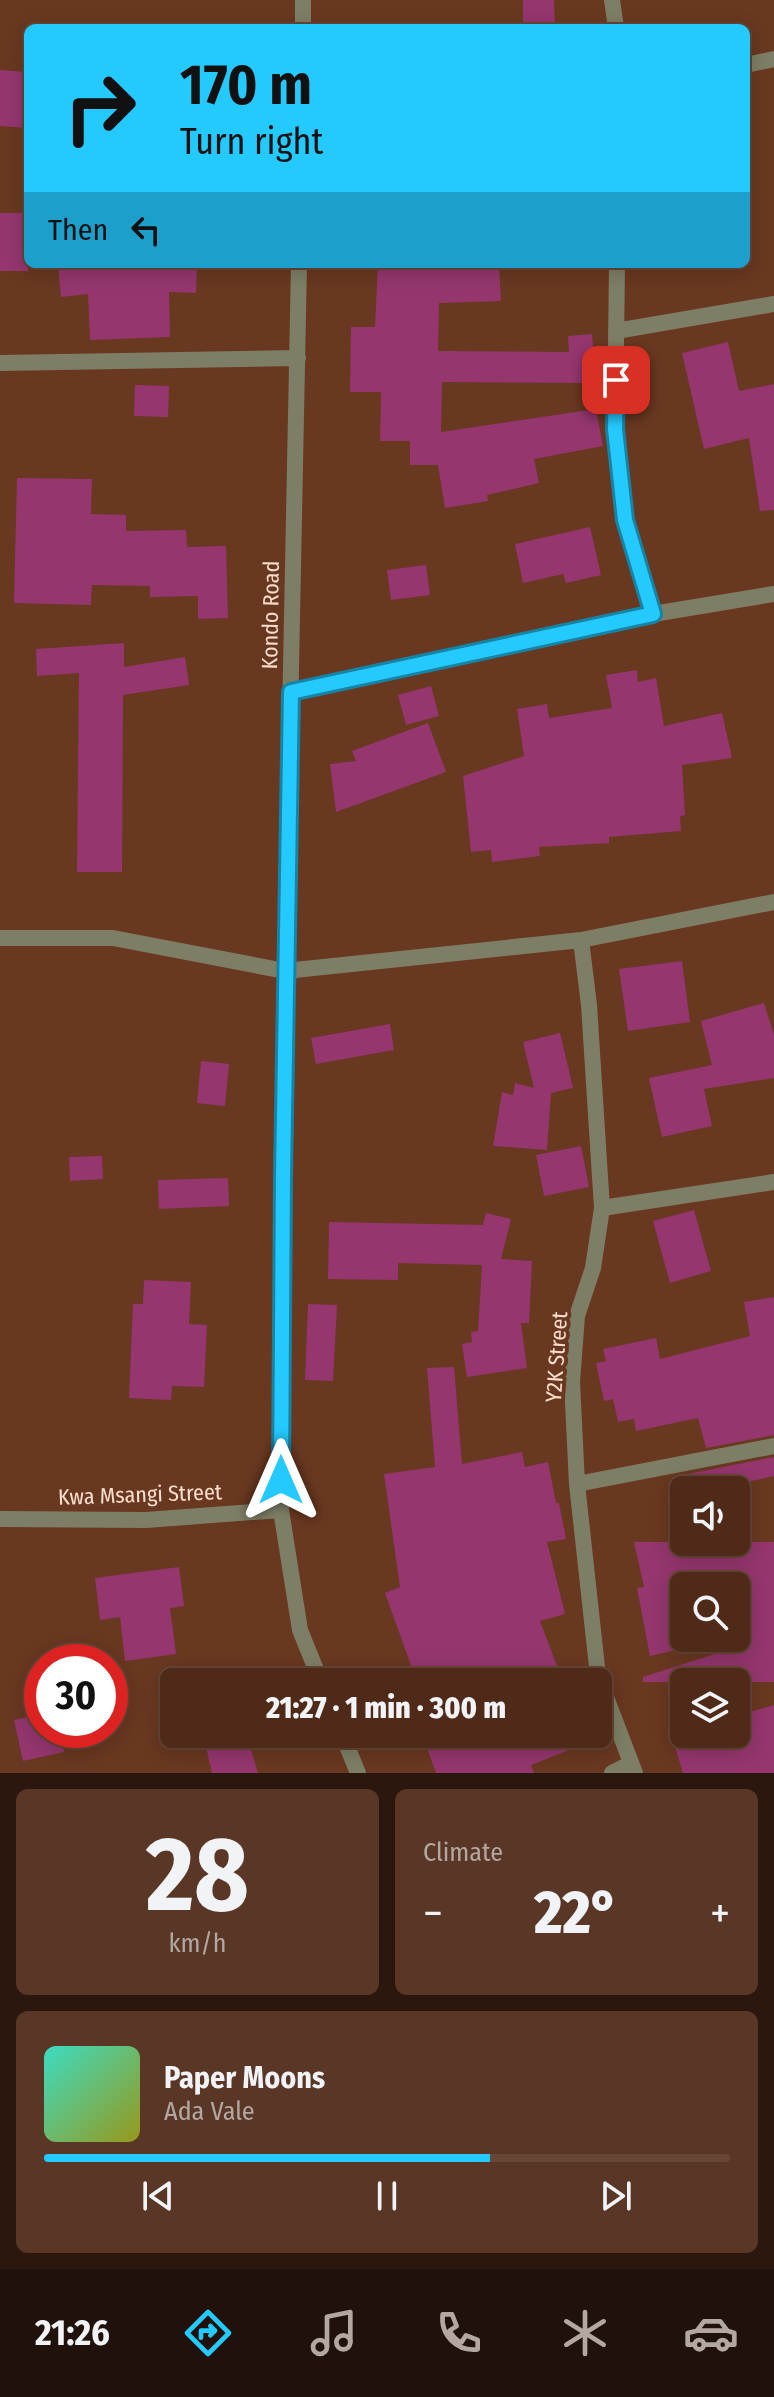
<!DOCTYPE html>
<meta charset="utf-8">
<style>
body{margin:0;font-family:"Fira Sans Condensed",sans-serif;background:#593625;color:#f1f3f6;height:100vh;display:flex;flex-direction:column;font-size:30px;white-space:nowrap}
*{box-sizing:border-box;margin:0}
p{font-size:26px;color:#b3a7a2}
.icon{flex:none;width:44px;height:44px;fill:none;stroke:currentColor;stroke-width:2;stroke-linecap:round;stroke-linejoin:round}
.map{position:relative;height:1773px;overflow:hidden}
.panel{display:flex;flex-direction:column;gap:16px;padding:16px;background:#2b170d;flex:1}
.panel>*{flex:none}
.hud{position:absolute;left:24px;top:24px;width:726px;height:244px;border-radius:12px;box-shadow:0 4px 20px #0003,0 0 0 2px #664637;background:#24c9fe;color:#111;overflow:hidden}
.buttons{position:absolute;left:670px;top:1476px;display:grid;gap:16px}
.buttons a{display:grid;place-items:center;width:80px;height:80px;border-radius:12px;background:#4f2a18;box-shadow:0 4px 20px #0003,0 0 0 2px #664637;font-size:40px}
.speed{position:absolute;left:24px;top:1644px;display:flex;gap:16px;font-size:40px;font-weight:700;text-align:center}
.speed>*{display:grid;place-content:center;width:104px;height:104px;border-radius:50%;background:#4f2a18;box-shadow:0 4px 20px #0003,0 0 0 2px #664637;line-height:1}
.speed .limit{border:12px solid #d22;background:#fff;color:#111}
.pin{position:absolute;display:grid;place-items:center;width:68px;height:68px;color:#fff;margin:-34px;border-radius:16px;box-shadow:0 4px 12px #0006}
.me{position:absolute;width:88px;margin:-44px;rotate:0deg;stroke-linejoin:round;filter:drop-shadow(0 0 6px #0008)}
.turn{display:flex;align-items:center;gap:28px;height:168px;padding:0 24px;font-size:36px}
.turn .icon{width:104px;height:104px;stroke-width:2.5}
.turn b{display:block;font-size:56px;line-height:68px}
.then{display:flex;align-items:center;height:76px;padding:0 24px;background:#0003;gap:16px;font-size:30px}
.big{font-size:60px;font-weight:800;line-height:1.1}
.panel .tile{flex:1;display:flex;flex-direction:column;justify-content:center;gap:12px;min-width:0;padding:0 28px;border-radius:12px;background:#593625}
.panel .dial{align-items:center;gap:0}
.dial b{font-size:104px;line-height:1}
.song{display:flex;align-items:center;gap:24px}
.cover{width:96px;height:96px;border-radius:12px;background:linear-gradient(135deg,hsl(170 70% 55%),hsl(60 70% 35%))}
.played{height:8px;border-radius:4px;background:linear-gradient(90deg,#24c9fe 65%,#664637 65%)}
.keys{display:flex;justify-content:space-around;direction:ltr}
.heat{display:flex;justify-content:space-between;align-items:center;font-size:44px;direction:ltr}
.panel .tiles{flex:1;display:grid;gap:16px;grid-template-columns:1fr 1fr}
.tile:last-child{grid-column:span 2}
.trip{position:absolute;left:160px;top:1668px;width:452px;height:80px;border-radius:12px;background:#4f2a18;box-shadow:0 4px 20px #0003,0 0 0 2px #664637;font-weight:800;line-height:80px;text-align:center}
.tabs{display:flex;height:128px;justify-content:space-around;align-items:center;background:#20110a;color:#b3a7a2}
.tabs .icon{width:56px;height:56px}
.tabs .active{color:#24c9fe}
.tabs b{font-size:36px;color:#f1f3f6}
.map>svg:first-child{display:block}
.building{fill:#95366f}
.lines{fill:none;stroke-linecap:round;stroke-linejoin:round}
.minor{stroke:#7e7e66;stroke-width:16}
.route-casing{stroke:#1783a5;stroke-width:20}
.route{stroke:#24c9fe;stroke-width:14}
.labels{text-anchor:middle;stroke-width:8;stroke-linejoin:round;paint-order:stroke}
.street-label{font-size:22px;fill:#fddfd0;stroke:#693820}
</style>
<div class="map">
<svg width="774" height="1773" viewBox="0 0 774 1773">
<rect width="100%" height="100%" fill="#693820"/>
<path class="building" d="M523 0H554L555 28H523Z
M0 70 28 72V128L0 126Z
M0 213H27L28 271H0Z
M58 264H197L196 293 169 292 170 337 90 340 88 294 61 297Z
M378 264H499L501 301 439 303 438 351 569 352 568 336 592 334 596 383 442 382 441 432 596 409 603 446 534 459 539 483 487 495 488 501 445 508 438 465H410V441H380L381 392H350L351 327H375Z
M728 342 739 391 774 384V510L760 511 749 438 704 449 682 353Z
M135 385 169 386 168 417 134 416Z
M17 478 92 479 91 514 126 515V531L186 530 187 547 226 546 228 618 198 619V596L150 597V586L92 585 91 605 14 603Z
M590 527 601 575 566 583 563 574 523 583 515 544Z
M426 565 430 595 391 600 387 570Z
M124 643V667L185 657 189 685 123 695 122 872H77L79 673 37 676 36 649Z
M637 670 638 682 656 678 664 726 722 713 732 758 682 765 685 815 680 816 681 831 609 837V843L539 847 540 856 492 862 491 850 471 852 463 776 524 756 517 709 547 704 549 718 612 708 606 675Z
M431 686 439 716 406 725 398 695Z
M428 723 446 772 336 812 330 764 356 761 352 751Z
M682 961 690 1022 628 1031 619 969Z
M764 1003 774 1035V1078L704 1089 712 1126 662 1137 649 1078 712 1065 701 1021Z
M390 1024 394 1050 316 1064 311 1038Z
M560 1033 573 1088 551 1093 547 1150 493 1146 502 1092 513 1095 515 1083 534 1088 523 1042Z
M201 1061 229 1064 225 1106 197 1103Z
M581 1146 589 1187 544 1196 536 1155Z
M102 1156 103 1179 70 1181 69 1157Z
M228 1178 229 1206 159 1209 158 1180Z
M694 1210 711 1271 670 1283 653 1221Z
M486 1213 511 1219 501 1259 532 1261 529 1323H521L527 1368 467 1377 462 1344 472 1342 471 1332 478 1331 482 1265 398 1263V1280L328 1279 329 1222 483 1225Z
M144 1280 191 1282 189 1324 207 1325 204 1387 172 1386 171 1400 129 1398 133 1304H143Z
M774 1297V1435L706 1448 698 1418 636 1431 634 1419 618 1422 613 1399 604 1401 596 1363 606 1361 603 1349 656 1338 660 1359 750 1336 744 1302Z
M308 1304 337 1305 333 1381 305 1380Z
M454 1367 462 1464 522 1452 525 1467 548 1462 556 1503H559L566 1539 547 1542 565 1614 540 1621 560 1674 541 1682H417L385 1593 400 1587 384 1474 435 1467 427 1368Z
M774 1457V1476L738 1484 739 1490H692L688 1474Z
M634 1542H774V1682H643V1677L743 1645 736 1613V1586H684V1638H687L689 1647 650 1656 637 1588 644 1587Z
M179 1567 184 1606 170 1608 176 1654 125 1661 120 1617 100 1620 95 1578Z
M774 1705V1773H683L675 1747 687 1744 684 1734H736V1716Z
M42 1714V1730H60L64 1752 23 1761 14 1720Z
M203 1734H246L258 1773H212Z
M422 1734H602V1737L531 1765 534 1773H436Z"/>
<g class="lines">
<path class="minor" d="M612 0 616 28
M303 28V0
M746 65 774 59
M299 264 285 971 281 1510 300 1630 321 1682
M617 264 615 429 625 520 653 614
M616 331 774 304
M0 363 298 358
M291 692 653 614 774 594
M0 938H113L285 971 581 940 774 902
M581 940 589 1005 602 1208 593 1268 577 1316 572 1382 577 1484 598 1676 635 1773
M602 1208 774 1182
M577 1484 774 1446
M0 1519 146 1520 281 1510
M342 1734 358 1773
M612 1773 630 1764"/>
</g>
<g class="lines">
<defs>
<path id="route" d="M281 1480 283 1174 291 692 653 614 625 520 615 429 616 380"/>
</defs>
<use href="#route" class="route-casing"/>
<use href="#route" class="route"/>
</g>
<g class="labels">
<g class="street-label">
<text transform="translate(270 615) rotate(-89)" y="8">Kondo Road</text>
<text transform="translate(556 1357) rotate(-86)" y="8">Y2K Street</text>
<text transform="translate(140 1494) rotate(-2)" y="8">Kwa Msangi Street</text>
</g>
</g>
</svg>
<div class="buttons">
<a><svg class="icon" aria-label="sound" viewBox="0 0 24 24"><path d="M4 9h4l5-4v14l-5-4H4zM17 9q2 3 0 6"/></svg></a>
<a><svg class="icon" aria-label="search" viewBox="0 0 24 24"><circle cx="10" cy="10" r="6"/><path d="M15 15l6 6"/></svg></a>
<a><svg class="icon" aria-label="layers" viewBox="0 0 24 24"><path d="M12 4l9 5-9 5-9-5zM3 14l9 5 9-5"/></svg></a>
</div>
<div class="speed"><div class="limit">30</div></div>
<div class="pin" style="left:616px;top:380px;background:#d93025"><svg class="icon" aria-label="arrive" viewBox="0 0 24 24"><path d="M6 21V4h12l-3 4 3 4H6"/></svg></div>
<svg class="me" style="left:281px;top:1480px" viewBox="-20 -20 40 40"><path d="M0-17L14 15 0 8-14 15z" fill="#24c9fe" stroke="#fff" stroke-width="4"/></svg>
<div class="trip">21:27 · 1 min · 300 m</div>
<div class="hud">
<div class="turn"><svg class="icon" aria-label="right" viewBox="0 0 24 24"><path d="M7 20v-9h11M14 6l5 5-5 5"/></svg><div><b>170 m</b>Turn right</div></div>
<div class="then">Then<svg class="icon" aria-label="left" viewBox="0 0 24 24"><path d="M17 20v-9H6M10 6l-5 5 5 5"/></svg></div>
</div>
</div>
<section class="panel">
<div class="tiles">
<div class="tile dial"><b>28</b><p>km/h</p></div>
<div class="tile"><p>Climate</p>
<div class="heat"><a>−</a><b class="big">22°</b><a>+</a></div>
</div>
<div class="tile">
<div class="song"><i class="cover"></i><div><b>Paper Moons</b><p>Ada Vale</p></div></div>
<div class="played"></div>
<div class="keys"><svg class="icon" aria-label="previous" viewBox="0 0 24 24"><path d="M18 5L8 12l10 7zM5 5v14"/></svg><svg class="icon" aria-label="pause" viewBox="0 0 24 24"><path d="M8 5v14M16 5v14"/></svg><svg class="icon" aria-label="next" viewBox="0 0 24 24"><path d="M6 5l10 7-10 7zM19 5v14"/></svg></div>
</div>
</div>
</section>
<nav class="tabs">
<b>21:26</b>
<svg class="icon active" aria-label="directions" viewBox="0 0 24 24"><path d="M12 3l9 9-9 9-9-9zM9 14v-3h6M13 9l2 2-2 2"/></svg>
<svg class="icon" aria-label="music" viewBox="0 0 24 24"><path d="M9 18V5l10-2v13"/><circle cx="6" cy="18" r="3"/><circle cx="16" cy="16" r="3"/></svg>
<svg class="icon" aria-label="phone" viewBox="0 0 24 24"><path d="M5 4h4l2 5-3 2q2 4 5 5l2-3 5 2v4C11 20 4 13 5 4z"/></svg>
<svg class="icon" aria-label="climate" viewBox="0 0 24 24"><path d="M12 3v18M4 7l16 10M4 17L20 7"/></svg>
<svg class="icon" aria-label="car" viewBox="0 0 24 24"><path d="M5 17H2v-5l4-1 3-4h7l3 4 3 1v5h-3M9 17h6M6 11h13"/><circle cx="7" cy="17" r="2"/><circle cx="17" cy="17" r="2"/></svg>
</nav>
